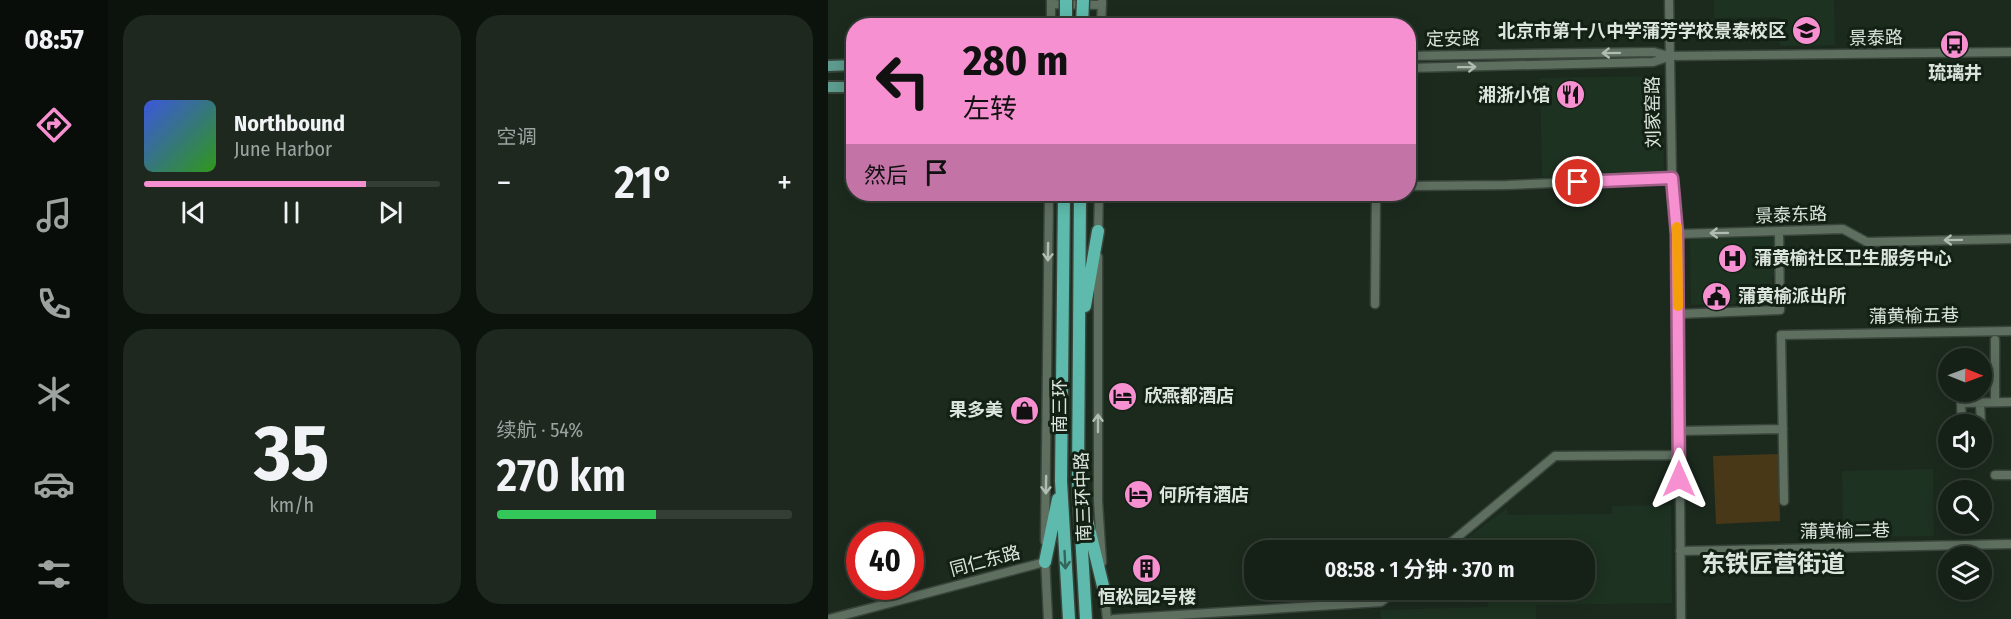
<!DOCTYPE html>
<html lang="zh">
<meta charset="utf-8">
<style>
body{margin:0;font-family:"Fira Sans Condensed","Noto Sans SC",sans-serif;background:#1e281f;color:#f1f3f6;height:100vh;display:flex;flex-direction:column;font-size:22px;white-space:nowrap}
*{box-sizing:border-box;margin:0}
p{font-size:20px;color:#9da3a1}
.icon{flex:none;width:33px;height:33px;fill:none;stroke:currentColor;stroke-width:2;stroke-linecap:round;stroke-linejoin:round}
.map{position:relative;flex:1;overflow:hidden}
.drawer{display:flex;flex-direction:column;gap:15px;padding:15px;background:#0c120c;width:720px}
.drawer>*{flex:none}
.guide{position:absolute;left:18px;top:18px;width:570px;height:183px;border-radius:24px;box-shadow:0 3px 15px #0003,0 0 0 2px #343e35;background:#f690d0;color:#111;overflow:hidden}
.needle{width:39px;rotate:91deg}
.fabs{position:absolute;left:1110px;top:348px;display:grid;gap:12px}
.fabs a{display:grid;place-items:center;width:54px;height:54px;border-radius:50%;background:#152016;box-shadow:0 3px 15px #0003,0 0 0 2px #343e35;font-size:30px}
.speed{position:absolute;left:18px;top:522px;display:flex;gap:12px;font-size:30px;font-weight:700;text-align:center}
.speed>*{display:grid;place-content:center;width:78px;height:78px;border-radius:50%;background:#152016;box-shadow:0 3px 15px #0003,0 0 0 2px #343e35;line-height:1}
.speed .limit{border:9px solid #d22;background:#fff;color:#111}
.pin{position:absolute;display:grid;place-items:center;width:51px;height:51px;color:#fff;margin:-26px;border:3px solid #fff;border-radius:50%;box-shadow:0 2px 6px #0007}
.me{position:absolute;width:66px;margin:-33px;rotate:0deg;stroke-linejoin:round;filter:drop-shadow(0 0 4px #0008)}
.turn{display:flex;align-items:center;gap:21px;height:126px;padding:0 18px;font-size:27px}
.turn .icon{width:78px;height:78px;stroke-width:2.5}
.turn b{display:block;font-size:42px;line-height:51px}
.then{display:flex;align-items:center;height:57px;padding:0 18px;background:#0003;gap:12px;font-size:22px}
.big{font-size:45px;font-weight:600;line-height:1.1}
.drawer .widget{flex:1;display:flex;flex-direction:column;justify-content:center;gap:9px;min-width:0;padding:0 21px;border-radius:24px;background:#1e281f}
.drawer .dial{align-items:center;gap:0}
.dial b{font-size:78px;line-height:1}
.song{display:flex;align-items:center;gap:18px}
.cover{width:72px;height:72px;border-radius:9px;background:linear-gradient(135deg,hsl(230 70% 55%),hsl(110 70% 35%))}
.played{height:6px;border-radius:3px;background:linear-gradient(90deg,#f690d0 75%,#343e35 75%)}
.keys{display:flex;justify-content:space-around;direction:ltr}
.heat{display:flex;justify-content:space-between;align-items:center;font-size:33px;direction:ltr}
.charge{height:9px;border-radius:4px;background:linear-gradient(90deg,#34c759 54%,#343e35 0)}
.drawer .tiles{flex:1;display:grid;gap:15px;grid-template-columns:repeat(2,1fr)}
.trip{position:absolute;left:416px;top:540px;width:351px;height:60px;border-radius:24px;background:#152016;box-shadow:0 3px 15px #0003,0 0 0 2px #343e35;font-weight:600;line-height:60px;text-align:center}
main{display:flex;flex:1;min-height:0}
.tabs{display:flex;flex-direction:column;width:108px;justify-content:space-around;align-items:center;background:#080d09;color:#9da3a1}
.tabs .icon{width:42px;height:42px}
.tabs .current{color:#f690d0}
.tabs b{font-size:27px;color:#f1f3f6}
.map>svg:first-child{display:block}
.built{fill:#1e3221}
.green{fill:#483818}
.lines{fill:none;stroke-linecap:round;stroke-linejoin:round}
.minor-casing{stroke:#39453b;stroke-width:11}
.major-casing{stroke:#39453b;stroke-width:14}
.highway-casing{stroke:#39453b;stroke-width:15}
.minor{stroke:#5e6f60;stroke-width:8}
.major{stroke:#5d9c8e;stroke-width:10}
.highway{stroke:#5dbaac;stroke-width:12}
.highway-bridge-casing{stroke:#39453b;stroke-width:15;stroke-linecap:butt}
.highway-bridge{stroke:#5dbaac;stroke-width:12}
.oneway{stroke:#b0bcb1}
.oneway2{stroke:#346659}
.route-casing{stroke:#a05e87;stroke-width:15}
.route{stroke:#f690d0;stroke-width:10}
.slow{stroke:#f59e0b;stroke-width:10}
.labels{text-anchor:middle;stroke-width:6;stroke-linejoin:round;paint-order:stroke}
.poi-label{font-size:18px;font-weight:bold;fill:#dce5dd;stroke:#132115;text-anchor:start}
.street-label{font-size:18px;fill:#dce5dd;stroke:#132115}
.district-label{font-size:24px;font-weight:bold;fill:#dce5dd;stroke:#132115}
</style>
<main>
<nav class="tabs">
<b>08:57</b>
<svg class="icon current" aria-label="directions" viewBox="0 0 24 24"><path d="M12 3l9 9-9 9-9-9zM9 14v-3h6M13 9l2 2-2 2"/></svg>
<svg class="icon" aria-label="music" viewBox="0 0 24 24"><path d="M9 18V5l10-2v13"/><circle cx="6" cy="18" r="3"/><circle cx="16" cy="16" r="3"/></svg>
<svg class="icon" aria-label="phone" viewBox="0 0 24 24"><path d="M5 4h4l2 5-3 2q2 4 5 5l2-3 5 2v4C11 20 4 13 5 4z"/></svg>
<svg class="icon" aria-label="climate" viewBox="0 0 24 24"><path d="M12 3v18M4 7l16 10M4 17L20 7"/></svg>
<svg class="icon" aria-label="car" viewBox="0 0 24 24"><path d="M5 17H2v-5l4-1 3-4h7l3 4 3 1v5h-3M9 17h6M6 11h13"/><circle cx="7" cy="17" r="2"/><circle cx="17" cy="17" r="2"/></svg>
<svg class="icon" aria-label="filters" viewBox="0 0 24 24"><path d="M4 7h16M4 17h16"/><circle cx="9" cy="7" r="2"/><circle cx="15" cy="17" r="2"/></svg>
</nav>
<section class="drawer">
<div class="tiles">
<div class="widget">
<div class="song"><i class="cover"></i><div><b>Northbound</b><p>June Harbor</p></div></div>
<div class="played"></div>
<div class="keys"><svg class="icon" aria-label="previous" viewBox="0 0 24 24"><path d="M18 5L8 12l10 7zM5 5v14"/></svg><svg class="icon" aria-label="pause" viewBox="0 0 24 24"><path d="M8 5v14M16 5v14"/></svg><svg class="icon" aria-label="next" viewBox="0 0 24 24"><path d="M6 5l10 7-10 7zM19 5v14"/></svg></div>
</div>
<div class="widget"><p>空调</p>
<div class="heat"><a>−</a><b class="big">21°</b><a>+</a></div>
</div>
<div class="widget dial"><b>35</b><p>km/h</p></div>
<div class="widget"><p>续航 · 54%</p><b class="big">270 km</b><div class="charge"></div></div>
</div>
</section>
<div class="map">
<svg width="1183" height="619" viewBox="0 0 1183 619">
<rect width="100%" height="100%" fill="#1c2a1e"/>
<path class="built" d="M886 0H1006L1007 45 952 46 951 17 886 18Z
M828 76 834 87 836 174 714 177 712 78Z
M948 237 949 277H944V303L863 305 862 239Z
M1105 469 1106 536 1015 537 1014 471Z
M843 505 844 603 708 605V619H553L552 610 660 607V590H756V550H640V537L679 508 680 515 784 514V506Z"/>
<path class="green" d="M950 454 952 521 888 524 885 456Z"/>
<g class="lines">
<defs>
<path id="minor" d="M841 0 844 178 850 234 853 619
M223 4 274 5
M223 26V0
M273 26 274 2
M580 56 826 52 841 56 1183 52
M580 68 825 62 840 57
M580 186 679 185 844 178
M850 234 1015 229 1039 242 1183 239
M270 235 271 194
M270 257V501L274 562
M547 304 548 194
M850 314 952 310 951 232
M1167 402V340
M1152 403 1153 424
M1134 424 1133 403 1183 402
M851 431 955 429
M1167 475H1183
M956 501 953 335 1183 331
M217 541 221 194
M614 550 727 456 851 455
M852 551 1183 544
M217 557 220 619
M275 581 279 619
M1 619 217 562
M286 619 553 602 568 590"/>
<path id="major" d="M0 66 26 65
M0 87H26"/>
<path id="highway" d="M236 194 233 481 241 619
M252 194 250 482 258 619
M257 306 270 231
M257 512 275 586
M217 562 230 499"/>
</defs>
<use href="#minor" class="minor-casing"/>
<use href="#major" class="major-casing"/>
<use href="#highway" class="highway-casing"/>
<use href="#minor" class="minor"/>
<use href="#major" class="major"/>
<use href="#highway" class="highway"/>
<defs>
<path id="highway-bridge" d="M238 26V0
M254 26 255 0"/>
</defs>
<use href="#highway-bridge" class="highway-bridge-casing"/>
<use href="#highway-bridge" class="highway-bridge"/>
</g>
<defs><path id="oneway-shaft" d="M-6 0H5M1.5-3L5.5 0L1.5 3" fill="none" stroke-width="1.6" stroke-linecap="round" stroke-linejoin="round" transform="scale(1.5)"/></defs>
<g class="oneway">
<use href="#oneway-shaft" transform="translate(783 53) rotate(179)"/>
<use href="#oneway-shaft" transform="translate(639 67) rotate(-1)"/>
<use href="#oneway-shaft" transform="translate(891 233) rotate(179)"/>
<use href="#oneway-shaft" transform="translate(1125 240) rotate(179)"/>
<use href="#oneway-shaft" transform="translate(220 252) rotate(91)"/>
<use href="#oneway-shaft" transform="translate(270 423) rotate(-90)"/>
<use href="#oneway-shaft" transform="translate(218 485) rotate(91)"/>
</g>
<use class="oneway2" href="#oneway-shaft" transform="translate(237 560) rotate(87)"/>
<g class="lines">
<defs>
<path id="route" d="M750 182 844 178 849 234 851 479"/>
</defs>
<use href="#route" class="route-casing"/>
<use href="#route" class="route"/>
<path class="slow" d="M849 227 850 306"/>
</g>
<defs>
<symbol id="school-disc" viewBox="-11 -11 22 22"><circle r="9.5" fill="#f690d0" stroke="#132115"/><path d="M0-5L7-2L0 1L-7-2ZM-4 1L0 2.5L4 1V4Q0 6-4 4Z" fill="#111"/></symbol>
<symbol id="bus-disc" viewBox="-11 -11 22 22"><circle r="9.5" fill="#f690d0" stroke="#132115"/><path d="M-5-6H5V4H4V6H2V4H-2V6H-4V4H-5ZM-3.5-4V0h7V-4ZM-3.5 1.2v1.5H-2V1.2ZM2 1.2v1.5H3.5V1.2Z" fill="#111"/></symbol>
<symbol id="restaurant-disc" viewBox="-11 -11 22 22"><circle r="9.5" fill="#f690d0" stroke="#132115"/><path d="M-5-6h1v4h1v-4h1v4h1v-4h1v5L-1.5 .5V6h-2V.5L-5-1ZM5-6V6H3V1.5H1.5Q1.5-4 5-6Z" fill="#111"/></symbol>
<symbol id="hospital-disc" viewBox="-11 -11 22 22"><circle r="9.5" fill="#f690d0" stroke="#132115"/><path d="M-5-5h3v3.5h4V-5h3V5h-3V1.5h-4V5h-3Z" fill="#111"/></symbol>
<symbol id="civic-disc" viewBox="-11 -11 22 22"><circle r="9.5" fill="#f690d0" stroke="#132115"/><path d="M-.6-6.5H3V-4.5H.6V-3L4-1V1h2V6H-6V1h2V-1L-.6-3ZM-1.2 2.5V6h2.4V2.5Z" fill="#111"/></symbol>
<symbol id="hotel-disc" viewBox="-11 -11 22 22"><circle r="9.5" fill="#f690d0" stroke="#132115"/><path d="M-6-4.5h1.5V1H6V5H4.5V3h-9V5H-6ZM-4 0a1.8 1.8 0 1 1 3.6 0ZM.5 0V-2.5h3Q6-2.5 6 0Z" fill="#111"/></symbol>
<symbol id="shop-disc" viewBox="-11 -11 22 22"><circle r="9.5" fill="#f690d0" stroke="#132115"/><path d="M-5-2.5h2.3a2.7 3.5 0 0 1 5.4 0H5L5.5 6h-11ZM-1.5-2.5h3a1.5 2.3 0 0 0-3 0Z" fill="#111"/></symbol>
<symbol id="building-disc" viewBox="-11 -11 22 22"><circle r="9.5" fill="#f690d0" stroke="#132115"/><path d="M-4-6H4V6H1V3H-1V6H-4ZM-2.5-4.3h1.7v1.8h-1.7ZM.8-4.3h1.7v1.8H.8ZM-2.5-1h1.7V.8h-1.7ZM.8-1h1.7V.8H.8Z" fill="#111"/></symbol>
</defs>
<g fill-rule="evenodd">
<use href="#school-disc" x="962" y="14" width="33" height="33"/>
<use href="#bus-disc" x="1110" y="28" width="33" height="33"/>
<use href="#restaurant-disc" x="726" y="78" width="33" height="33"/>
<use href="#hospital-disc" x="888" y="242" width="33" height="33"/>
<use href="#civic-disc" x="872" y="280" width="33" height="33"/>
<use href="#hotel-disc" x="278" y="380" width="33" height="33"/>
<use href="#shop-disc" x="180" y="394" width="33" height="33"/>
<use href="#hotel-disc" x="294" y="478" width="33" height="33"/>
<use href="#building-disc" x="302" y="552" width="33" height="33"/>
</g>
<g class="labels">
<g class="poi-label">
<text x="958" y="37" text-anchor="end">北京市第十八中学蒲芳学校景泰校区</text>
<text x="1127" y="79" text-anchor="middle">琉璃井</text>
<text x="722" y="101" text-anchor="end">湘浙小馆</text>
<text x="926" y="264">蒲黄榆社区卫生服务中心</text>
<text x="910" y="302">蒲黄榆派出所</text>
<text x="316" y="402">欣燕都酒店</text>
<text x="175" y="416" text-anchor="end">果多美</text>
<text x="331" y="501">何所有酒店</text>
<text x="319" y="603" text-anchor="middle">恒松园2号楼</text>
</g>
<g class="street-label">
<text transform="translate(1048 38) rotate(-1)" y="6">景泰路</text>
<text transform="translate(625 39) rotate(-1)" y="6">定安路</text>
<text transform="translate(825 112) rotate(-91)" y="6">刘家窑路</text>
<text transform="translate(963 215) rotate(-2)" y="6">景泰东路</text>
<text transform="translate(1086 316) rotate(-1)" y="6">蒲黄榆五巷</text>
<text transform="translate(232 406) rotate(-90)" y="6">南三环</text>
<text transform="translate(255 497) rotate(-92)" y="6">南三环中路</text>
<text transform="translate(1017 531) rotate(-1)" y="6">蒲黄榆二巷</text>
<text transform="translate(157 561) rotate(-15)" y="6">同仁东路</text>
</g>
<g class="district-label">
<text x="945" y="572">东铁匠营街道</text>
</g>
</g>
</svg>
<div class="fabs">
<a><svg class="needle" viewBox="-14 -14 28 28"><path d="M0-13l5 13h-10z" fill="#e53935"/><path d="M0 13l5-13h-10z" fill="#9da3a1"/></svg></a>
<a><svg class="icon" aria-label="sound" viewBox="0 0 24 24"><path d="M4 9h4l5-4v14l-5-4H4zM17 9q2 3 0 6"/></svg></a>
<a><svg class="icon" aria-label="search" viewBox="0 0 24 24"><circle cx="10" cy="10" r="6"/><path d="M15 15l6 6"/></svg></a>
<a><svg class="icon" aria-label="layers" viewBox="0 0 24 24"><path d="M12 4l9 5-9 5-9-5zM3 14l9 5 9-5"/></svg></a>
</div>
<div class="speed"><div class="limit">40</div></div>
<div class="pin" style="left:750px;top:182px;background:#d93025"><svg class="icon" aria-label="arrive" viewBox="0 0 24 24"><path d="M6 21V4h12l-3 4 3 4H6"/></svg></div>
<svg class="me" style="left:851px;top:479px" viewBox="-20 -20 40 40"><path d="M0-17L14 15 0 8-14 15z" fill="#f690d0" stroke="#fff" stroke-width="4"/></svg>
<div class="trip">08:58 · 1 分钟 · 370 m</div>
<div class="guide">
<div class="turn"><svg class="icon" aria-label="left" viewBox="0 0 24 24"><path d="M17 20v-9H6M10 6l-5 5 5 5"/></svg><div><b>280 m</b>左转</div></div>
<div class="then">然后<svg class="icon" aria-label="arrive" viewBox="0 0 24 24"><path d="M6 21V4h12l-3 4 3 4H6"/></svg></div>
</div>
</div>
</main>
